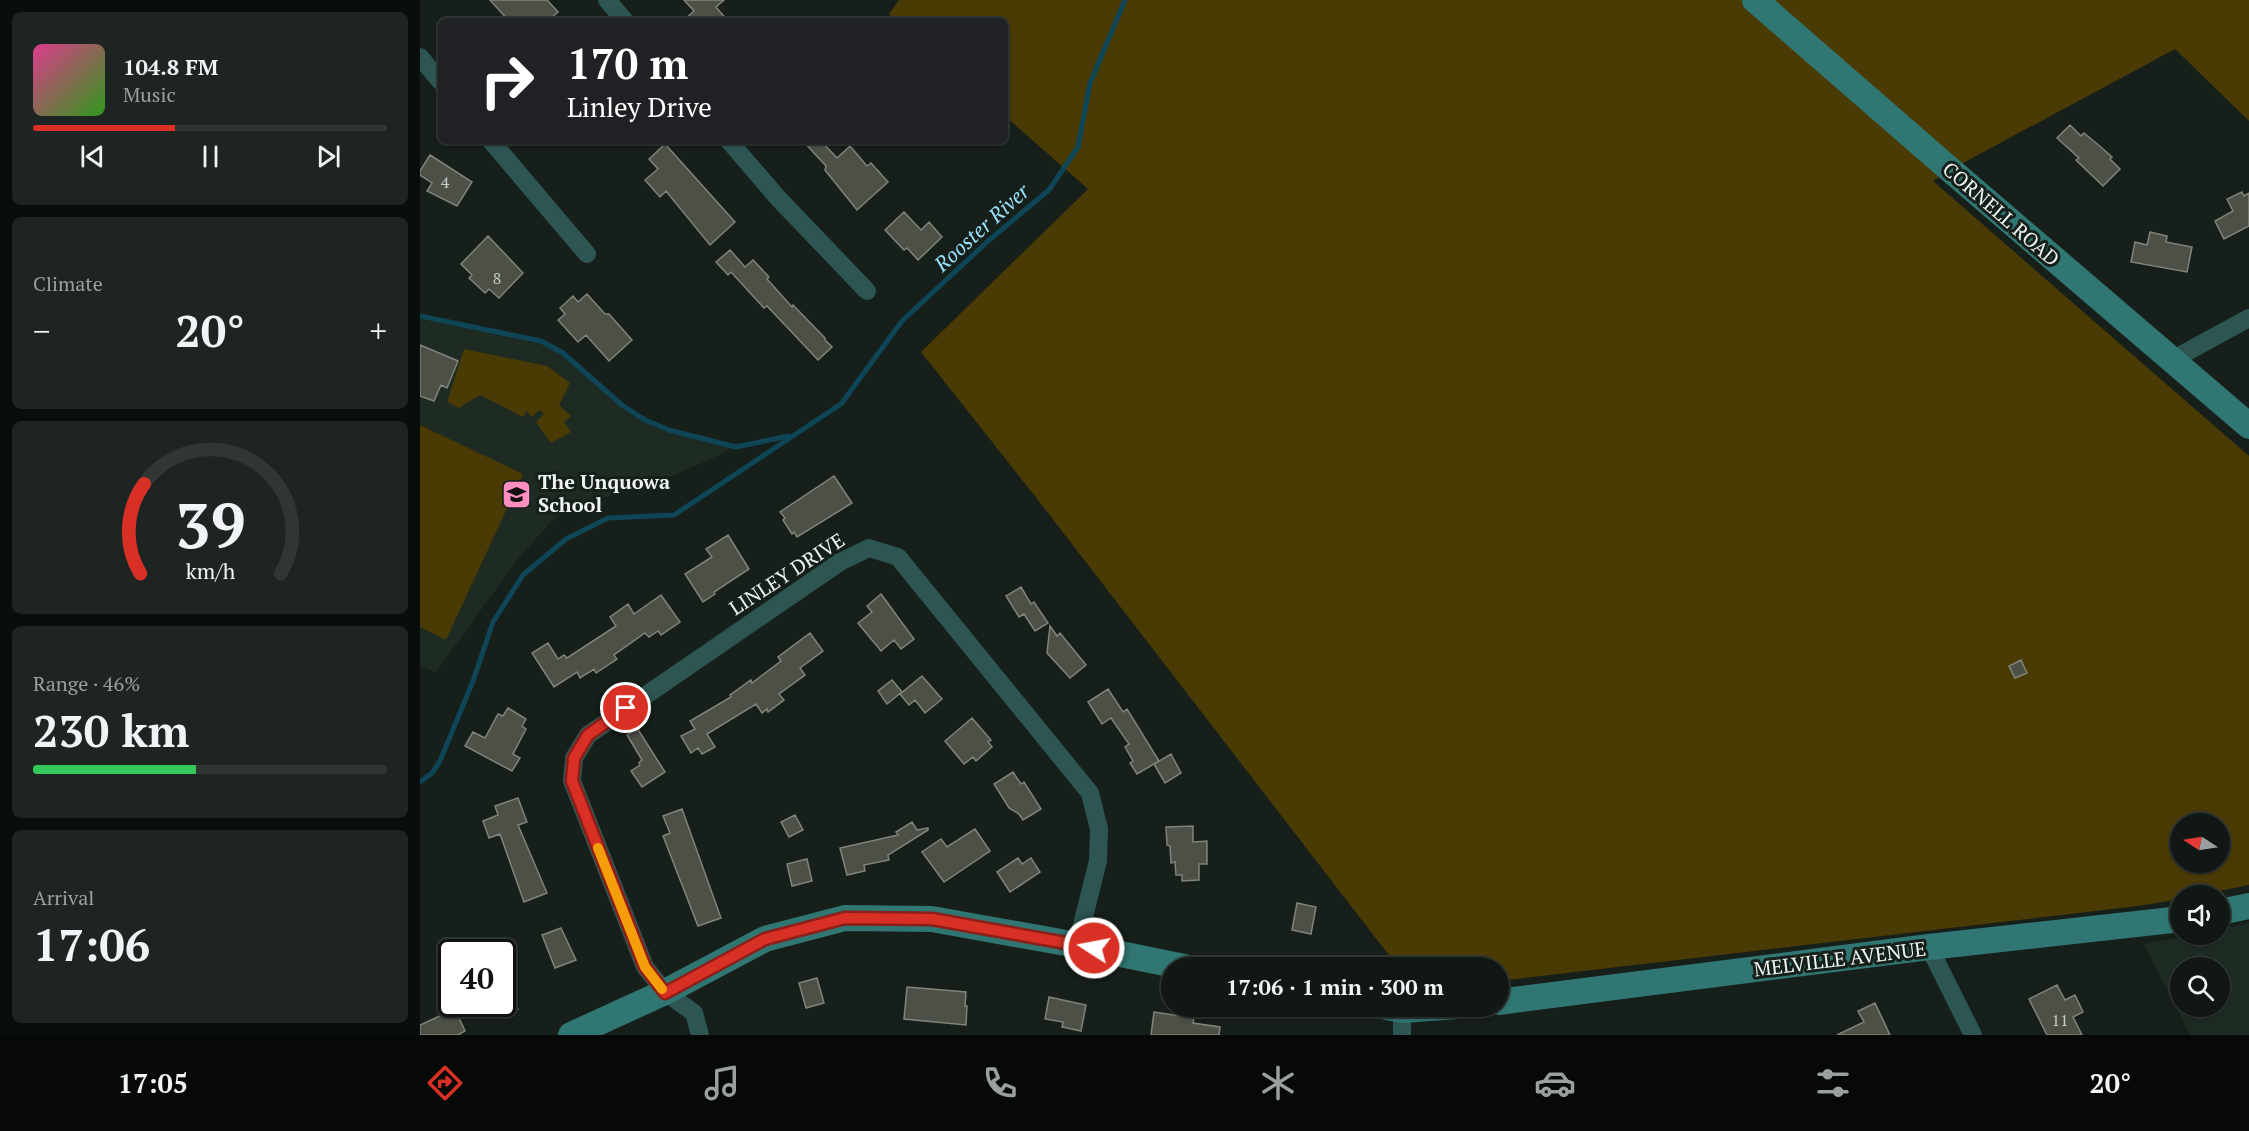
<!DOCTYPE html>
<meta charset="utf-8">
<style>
body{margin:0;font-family:"PT Serif",serif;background:#1e2422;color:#f1f3f6;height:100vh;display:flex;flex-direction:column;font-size:22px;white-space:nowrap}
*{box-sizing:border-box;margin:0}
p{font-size:20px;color:#9c9fa0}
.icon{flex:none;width:33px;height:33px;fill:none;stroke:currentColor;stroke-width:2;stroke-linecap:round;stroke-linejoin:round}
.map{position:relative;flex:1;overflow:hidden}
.sheet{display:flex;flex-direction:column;gap:12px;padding:12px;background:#090d0b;width:420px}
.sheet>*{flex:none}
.banner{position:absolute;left:18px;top:18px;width:570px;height:126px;border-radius:9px;box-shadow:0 2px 4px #0004,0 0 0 2px #303634;background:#202124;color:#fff;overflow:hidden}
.needle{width:39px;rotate:282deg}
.tools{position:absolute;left:1750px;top:813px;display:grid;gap:12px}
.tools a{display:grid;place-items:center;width:60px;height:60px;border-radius:50%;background:#101714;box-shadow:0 2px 4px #0004,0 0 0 2px #303634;font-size:30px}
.speed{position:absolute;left:18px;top:939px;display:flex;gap:12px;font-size:30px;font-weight:700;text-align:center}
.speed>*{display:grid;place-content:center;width:78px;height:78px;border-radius:50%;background:#101714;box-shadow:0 2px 4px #0004,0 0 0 2px #303634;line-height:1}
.speed .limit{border:3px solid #111;border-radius:9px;background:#fff;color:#111}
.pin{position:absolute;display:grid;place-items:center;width:51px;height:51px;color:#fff;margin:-26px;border:3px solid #fff;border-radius:50%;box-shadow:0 2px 6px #0007}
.me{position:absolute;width:66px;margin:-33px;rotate:281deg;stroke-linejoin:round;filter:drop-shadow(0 0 4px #0008)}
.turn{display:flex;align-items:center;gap:21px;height:126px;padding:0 30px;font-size:27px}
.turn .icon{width:78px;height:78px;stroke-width:2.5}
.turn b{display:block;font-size:42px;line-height:51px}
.big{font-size:45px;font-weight:700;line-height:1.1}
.sheet .tile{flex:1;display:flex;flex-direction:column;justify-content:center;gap:9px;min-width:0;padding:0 21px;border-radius:9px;background:#1e2422}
.sheet .dial{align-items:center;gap:0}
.dial svg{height:156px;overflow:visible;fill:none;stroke:#303634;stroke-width:7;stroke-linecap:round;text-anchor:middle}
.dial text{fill:#f1f3f6;stroke:none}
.song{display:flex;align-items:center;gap:18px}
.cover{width:72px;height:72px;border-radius:9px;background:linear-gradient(135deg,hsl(330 70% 55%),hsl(110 70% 35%))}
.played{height:6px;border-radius:3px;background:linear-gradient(90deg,#d93025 40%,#303634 40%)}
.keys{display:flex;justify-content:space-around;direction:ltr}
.heat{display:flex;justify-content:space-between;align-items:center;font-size:33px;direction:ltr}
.charge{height:9px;border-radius:4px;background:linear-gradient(90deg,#34c759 46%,#303634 0)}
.trip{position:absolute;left:741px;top:957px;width:348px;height:60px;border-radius:30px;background:#101714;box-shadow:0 2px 4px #0004,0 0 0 2px #303634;font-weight:700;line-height:60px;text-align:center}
.dock{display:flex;height:96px;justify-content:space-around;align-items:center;background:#060908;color:#9c9fa0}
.dock .icon{width:42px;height:42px}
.dock .current{color:#d93025}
.dock b{font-size:27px;color:#f1f3f6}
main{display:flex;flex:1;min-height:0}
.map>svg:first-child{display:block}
.built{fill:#1d2b23;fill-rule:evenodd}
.green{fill:#4a3a03;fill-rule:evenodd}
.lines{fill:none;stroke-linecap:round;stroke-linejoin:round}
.stream{stroke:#0f4657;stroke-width:5}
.building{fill:#4c5046;stroke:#80847a;stroke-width:1.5}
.street{stroke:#2d5653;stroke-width:18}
.secondary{stroke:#307672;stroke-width:26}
.route-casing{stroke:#8d1f18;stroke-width:15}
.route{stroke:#d93025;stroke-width:10}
.slow{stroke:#f59e0b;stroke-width:10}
.labels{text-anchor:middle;stroke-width:6;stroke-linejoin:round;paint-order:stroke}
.number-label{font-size:16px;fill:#c6cbc6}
.street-label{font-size:20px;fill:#eef4f0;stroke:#161f1a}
.poi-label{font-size:20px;font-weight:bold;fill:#eef4f0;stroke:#161f1a;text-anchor:start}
.water-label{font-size:21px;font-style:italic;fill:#97dff9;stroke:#161f1a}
</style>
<main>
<section class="sheet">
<div class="tile">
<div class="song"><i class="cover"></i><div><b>104.8 FM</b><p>Music</p></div></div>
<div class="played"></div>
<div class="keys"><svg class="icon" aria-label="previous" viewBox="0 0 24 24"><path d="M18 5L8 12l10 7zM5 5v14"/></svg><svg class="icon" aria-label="pause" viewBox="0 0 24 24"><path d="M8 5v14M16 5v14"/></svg><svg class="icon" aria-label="next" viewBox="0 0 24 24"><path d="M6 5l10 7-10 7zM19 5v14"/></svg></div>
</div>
<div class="tile"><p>Climate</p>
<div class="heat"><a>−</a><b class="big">20°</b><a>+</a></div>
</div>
<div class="tile dial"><svg viewBox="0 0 100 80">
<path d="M14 69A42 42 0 1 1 86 69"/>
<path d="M14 69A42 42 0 0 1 16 23" stroke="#d93025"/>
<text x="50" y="56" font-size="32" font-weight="700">39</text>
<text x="50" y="72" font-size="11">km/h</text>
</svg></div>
<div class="tile"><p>Range · 46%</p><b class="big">230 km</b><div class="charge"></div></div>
<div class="tile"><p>Arrival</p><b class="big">17:06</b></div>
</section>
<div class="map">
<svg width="1829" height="1035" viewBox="0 0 1829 1035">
<rect width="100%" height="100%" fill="#161f1a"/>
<path class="built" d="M0 316 120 343 142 354 201 406 225 422 247 431 311 447 304 453 234 484 155 505 132 521 98 559 16 672 0 666Z
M1829 923V1035H1770L1724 944 1775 935 1800 934V930ZM1761 968H1800V1006H1761Z"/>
<path class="green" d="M479 0H1829V121L1755 49 1545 162 1513 181 1829 456V885L1779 895 1761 896V899L1718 906 1079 981 1078 968 978 967 618 500 501 352 668 189 585 116V21H477L469 14ZM1761 824H1800V862H1761Z
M44 349 127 366 150 383 139 405 151 416 144 422 151 432 131 443 116 422 124 414 119 410 112 417 107 411 103 417 60 395 39 408 27 402Z
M0 425 103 474 26 640 0 627Z"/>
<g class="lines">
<path class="stream" d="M0 316 121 341 143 353 202 405 225 420 249 430 316 447 368 436
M0 782 12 773 20 761 53 681 73 622 103 575 146 539 188 518 254 515 421 404 482 321 568 241 629 190 658 147 670 83 705 0"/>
</g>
<path class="building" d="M70 0H127L138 12 128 21H89Z
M264 0H304L296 7 308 21H263L274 11Z
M1650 125 1661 136 1664 133 1682 148 1692 157 1690 159 1700 169 1683 186 1656 160 1659 158 1637 138Z
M383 141H401L417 158 430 146 447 166 451 163 468 182 437 210 405 170 406 166Z
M245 144 315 222 290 245 246 191 240 197 225 180 238 169 229 159Z
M10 155 52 182 37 206 7 191 12 183 0 175V171Z
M1822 192 1824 196 1829 193V226L1804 239 1795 221 1813 211 1807 199Z
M484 212 501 230 509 222 522 237 498 260 487 248 484 250 465 230Z
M1730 232 1747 236 1746 242 1772 247 1767 272 1711 262 1715 242 1727 245Z
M68 236 103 273 79 298 69 289 65 293 49 278 52 275 41 264Z
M310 250 325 267 333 260 349 277 347 279 372 307 373 305 405 338V340L412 347 398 360 347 306 344 308 311 272 308 275 296 262Z
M167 294 185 314H189L212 340 189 361 166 335 158 342 138 320 145 314 140 308 153 296 158 302Z
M0 345 38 361 27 388 21 385 14 401 0 396Z
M414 476 432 503 377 537 374 532 372 534 363 520 365 518 360 512Z
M308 535 329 569 294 592 295 594 283 602 265 574 292 557 286 549Z
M601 587 611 604 614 602 628 623 615 631 604 614 599 617 586 596Z
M461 594 494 639 481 649 474 640 461 651 438 623 452 612 447 606Z
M241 595 260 622 241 635 238 631 229 637 225 633 194 655 197 659 176 673 174 669 160 678 157 672 134 687 112 653 128 643 138 659 144 655 147 658 196 626 190 617 208 604 214 614Z
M630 626 637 636 640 633 666 665 650 678 627 653Z
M390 633 403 651 380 668 385 675 359 694 364 700 348 712 347 709 342 713 336 704 287 734 295 747 282 754 278 748 271 753 261 736 275 729 270 721 311 697 310 695 331 680 332 683 361 661 358 657Z
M1601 660 1607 673 1595 678 1589 666Z
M502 676 522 699 505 713 495 700 489 705 480 694Z
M472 680 482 692 467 704 458 691Z
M688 689 703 712 707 709 739 761 717 774 710 763 713 761 705 747 709 744 691 718 682 724 668 702Z
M88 708 106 719 102 726 106 729 93 754 100 758 92 771 45 746 53 732 65 738 78 714 83 716Z
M552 718 571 740 568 742 572 747 556 761 553 757 544 764 525 741Z
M217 728 245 772 222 787 211 771 220 765 219 763 222 760 207 735Z
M751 754 761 773 745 783 734 764Z
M593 772 601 784 604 782 621 809 603 820 599 814 589 808 574 784Z
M98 798 107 822 98 825 127 893 104 902 80 834 69 838 63 821 78 815 75 806Z
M262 809 301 918 278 926 243 836 250 833 243 816Z
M375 815 383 830 369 837 361 822Z
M492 822 497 830 508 828V830L468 855 469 860 444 865 445 871 427 875 420 848 478 835 476 832Z
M773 826V842L787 841V864H779V880L762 881V875H756L755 862 751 863 750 846 747 845 746 827Z
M555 829 570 851 524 882 502 852 521 839 527 847Z
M598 858 602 864 611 858 620 872 590 892 577 872Z
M387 859 392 881 372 886 367 864Z
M877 903 896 907 891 934 872 930Z
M141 928 156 960 135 968 122 935Z
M82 973 98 1009 82 1016Z
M397 978 404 1003 386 1008 379 983Z
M1637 985 1645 1000 1655 995 1663 1012 1653 1017 1662 1035H1627L1609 999Z
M487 987 546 992 545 1006H547L546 1025 484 1019Z
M629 997 666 1005 661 1031 642 1027 643 1022 625 1019Z
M1455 1003 1470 1035H1417L1444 1022 1438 1011Z
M35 1009 45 1031 38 1035H0V1025Z
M734 1012 774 1018 773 1023 800 1027 799 1035H731Z"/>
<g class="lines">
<path class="street" d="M187 0 205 21
M0 57 21 82
M71 141 167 254
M309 141 358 198 447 291
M1752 360 1829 318
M1509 947 1553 1035
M280 1035 274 1013 245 992 225 967 152 781 154 758 168 735 420 562 449 548 478 557 670 793 679 829 678 861 657 945
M982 1035V1010"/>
<path class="secondary" d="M1335 0 1527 167 1829 426
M1800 912 1829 906
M1078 1002 1509 947 1761 919
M962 1006 982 1010 1038 1006
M151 1035 245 992 345 939 425 918 512 919 657 945 769 968"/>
</g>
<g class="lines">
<defs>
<path id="route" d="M206 708 168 735 154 758 152 781 225 967 245 993 345 939 425 918 512 919 674 948"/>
</defs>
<use href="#route" class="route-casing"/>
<use href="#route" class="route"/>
<path class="slow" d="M178 848 225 967 242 989"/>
</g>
<defs>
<symbol id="school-square" viewBox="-11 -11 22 22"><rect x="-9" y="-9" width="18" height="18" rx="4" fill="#fd8ebf" stroke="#161f1a"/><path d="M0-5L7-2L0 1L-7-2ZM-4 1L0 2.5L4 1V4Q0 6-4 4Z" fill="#111"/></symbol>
</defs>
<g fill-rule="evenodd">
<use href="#school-square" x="80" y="478" width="33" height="33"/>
</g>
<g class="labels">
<g class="number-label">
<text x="25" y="188">4</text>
<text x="77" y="284">8</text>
<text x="1640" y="1026">11</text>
</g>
<g class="street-label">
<text transform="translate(1581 214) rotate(41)" y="7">CORNELL ROAD</text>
<text transform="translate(367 574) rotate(-33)" y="7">LINLEY DRIVE</text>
<text transform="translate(1420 959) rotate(-7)" y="7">MELVILLE AVENUE</text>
</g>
<g class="poi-label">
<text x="118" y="489">The Unquowa<tspan x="118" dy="23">School</tspan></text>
</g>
<g class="water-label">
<text transform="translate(562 228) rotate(-42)" y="7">Rooster River</text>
</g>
</g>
</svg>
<div class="tools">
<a><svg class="needle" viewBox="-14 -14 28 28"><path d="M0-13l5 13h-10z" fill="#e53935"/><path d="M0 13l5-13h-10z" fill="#9c9fa0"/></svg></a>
<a><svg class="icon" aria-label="sound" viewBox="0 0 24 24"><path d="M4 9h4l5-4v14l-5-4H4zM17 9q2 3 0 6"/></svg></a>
<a><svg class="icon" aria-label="search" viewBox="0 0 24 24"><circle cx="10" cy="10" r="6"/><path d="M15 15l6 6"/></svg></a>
</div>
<div class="speed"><div class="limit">40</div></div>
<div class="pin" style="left:206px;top:708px;background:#d93025"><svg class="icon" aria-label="arrive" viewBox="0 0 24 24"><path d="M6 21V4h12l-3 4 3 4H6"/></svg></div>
<svg class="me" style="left:674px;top:948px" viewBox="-20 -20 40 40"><circle r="17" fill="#d93025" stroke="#fff" stroke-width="3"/><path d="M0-11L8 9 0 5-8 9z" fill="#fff"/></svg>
<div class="trip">17:06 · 1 min · 300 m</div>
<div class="banner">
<div class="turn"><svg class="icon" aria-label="right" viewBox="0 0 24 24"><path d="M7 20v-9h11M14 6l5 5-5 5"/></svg><div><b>170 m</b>Linley Drive</div></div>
</div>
</div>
</main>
<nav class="dock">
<b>17:05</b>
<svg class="icon current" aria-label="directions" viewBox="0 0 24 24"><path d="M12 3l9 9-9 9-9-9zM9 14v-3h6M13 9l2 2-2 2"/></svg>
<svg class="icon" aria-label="music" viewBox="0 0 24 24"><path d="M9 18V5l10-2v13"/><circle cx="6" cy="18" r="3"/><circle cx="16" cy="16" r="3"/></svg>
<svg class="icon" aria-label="phone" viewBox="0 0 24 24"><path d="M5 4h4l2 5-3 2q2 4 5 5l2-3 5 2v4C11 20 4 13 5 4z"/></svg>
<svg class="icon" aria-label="climate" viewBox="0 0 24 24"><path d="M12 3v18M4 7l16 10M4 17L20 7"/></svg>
<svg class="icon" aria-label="car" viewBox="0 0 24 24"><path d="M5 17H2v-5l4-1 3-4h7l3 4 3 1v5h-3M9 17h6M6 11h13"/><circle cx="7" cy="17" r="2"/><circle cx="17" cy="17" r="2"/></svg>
<svg class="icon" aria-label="filters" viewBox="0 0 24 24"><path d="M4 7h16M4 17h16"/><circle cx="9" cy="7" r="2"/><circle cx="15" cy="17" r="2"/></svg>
<b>20°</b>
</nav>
